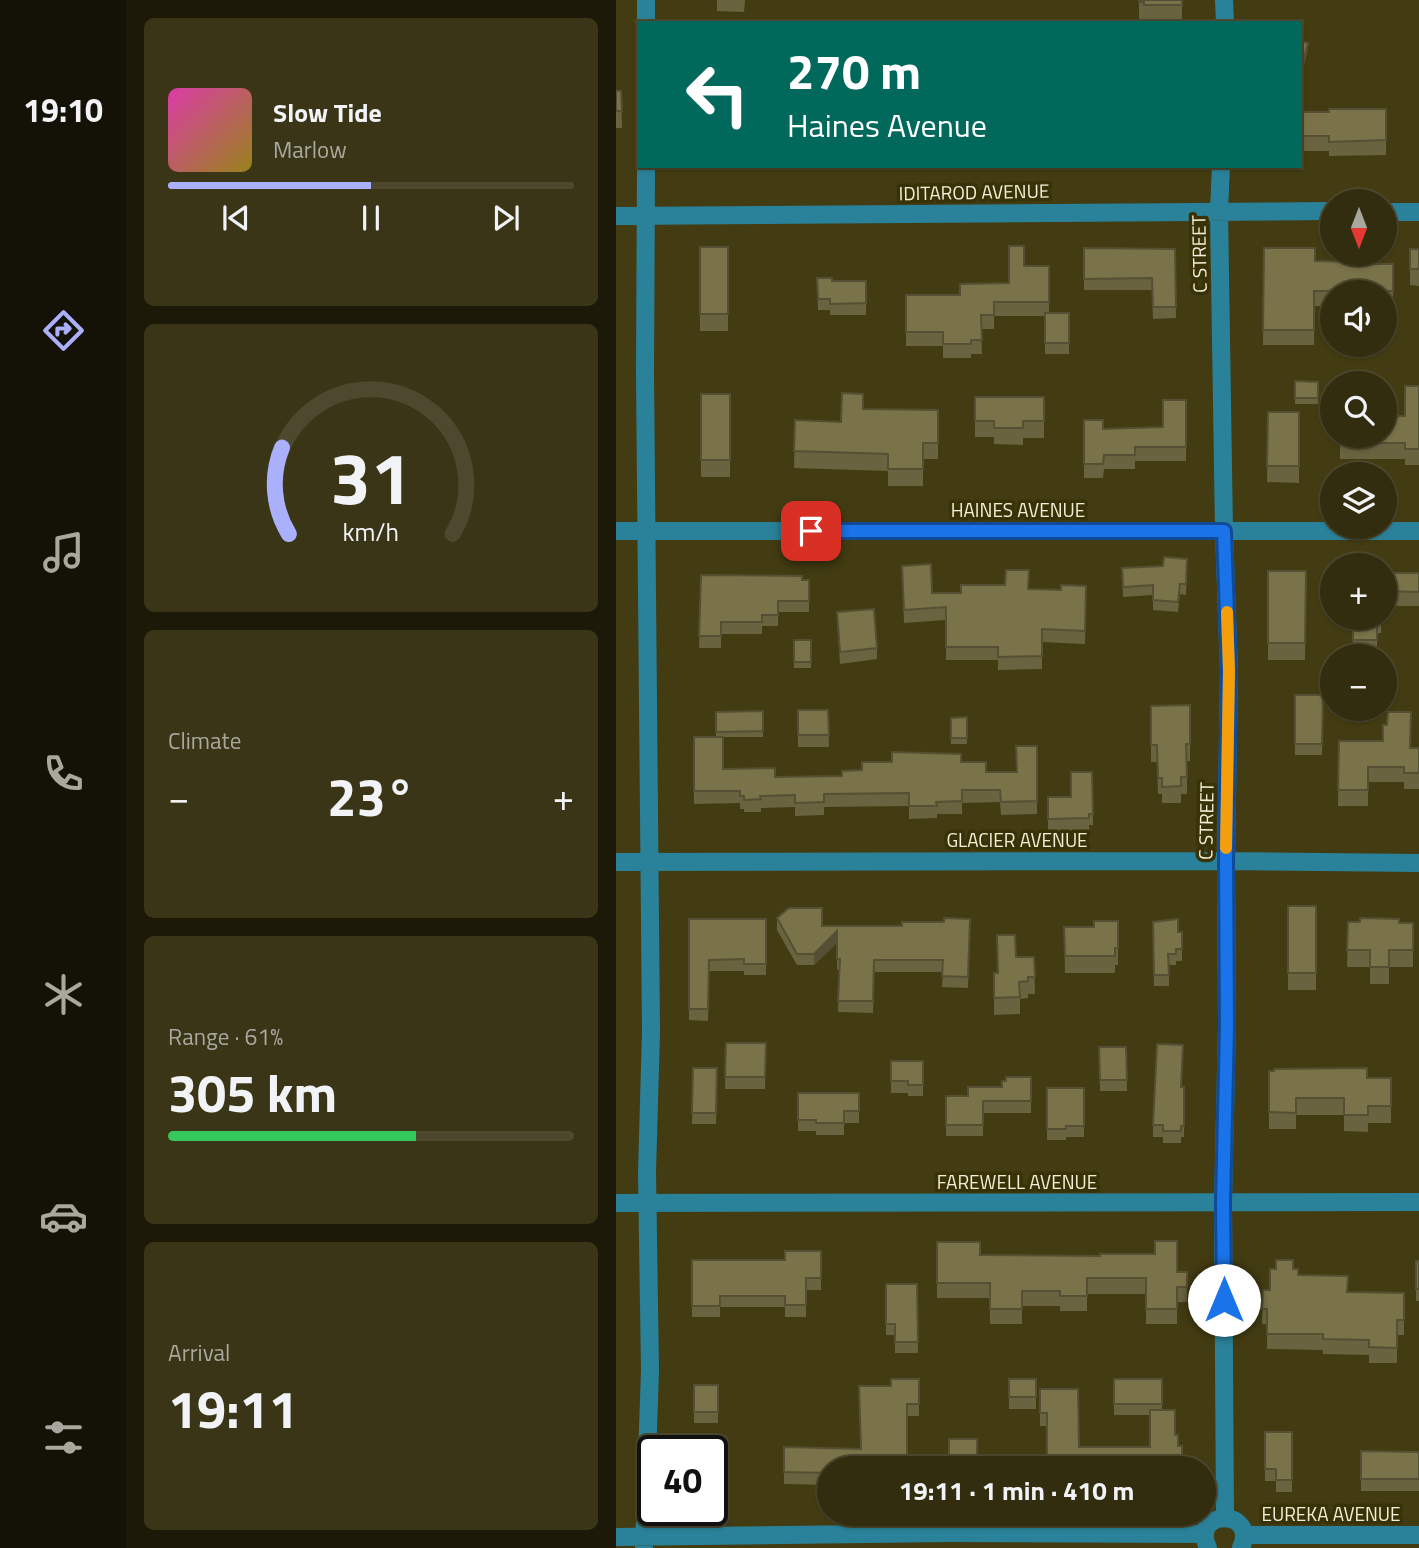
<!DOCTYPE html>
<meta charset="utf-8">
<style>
body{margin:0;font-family:"Titillium Web",sans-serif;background:#3a3517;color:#f1f3f6;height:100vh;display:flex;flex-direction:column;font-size:26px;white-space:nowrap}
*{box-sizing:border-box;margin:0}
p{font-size:23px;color:#a8a89e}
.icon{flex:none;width:38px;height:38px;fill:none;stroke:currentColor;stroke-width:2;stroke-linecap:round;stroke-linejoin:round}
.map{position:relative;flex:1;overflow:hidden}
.panel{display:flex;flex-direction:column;gap:18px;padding:18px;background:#1c1908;width:490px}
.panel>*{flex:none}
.banner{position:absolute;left:21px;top:21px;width:665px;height:147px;border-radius:0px;box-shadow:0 2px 5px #0004,0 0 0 2px #4d492e;background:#00695c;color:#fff;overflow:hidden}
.needle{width:46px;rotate:180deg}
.fabs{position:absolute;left:704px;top:189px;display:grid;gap:14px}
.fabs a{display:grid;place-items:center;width:77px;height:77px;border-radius:50%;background:#322d0e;box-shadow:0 2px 5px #0004,0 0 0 2px #4d492e;font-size:35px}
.speed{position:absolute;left:21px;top:1435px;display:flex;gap:14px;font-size:35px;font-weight:700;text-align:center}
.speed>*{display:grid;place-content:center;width:91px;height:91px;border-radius:50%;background:#322d0e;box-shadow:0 2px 5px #0004,0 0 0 2px #4d492e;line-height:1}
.speed .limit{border:4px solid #111;border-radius:10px;background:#fff;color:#111}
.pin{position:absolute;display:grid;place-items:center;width:60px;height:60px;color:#fff;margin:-30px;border-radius:14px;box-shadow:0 4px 10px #0006}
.me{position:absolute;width:77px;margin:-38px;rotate:0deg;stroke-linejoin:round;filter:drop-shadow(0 0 5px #0008)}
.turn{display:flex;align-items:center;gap:24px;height:147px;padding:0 35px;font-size:32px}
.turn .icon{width:91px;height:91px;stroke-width:2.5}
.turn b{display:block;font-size:49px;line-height:60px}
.big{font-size:52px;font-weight:700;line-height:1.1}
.panel .card{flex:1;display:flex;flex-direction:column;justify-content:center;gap:10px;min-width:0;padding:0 24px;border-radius:10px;background:#3a3517}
.panel .dial{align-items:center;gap:0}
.dial svg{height:182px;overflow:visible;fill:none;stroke:#4d492e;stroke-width:7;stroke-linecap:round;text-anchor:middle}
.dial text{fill:#f1f3f6;stroke:none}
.song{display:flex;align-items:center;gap:21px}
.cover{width:84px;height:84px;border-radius:10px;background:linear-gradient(135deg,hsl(320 70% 55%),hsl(50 70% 35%))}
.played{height:7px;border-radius:4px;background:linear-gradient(90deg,#aab0fc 50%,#4d492e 50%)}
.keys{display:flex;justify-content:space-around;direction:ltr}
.heat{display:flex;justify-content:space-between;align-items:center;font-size:38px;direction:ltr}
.charge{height:10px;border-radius:5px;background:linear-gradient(90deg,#34c759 61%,#4d492e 0)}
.trip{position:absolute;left:201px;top:1456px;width:399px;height:70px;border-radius:35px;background:#322d0e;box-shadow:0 2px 5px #0004,0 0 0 2px #4d492e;font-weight:700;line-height:70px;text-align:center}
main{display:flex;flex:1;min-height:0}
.menu{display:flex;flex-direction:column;width:126px;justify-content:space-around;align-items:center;background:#141206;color:#a8a89e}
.menu .icon{width:49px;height:49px}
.menu .selected{color:#aab0fc}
.menu b{font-size:32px;color:#f1f3f6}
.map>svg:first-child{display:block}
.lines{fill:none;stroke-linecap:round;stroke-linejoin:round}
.minor{stroke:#2a829a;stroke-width:18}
.wall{fill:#69633f}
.shaded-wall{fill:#555033}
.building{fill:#7a7349;stroke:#555033;stroke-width:2}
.route-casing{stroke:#114b97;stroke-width:18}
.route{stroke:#1a73e8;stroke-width:12}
.slow{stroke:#f59e0b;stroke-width:12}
.labels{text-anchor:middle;stroke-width:7;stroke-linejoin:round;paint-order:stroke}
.street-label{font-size:19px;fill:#f2efd8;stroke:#383206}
</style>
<main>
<nav class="menu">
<b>19:10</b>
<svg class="icon selected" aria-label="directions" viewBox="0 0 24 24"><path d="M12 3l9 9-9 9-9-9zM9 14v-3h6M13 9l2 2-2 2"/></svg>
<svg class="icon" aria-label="music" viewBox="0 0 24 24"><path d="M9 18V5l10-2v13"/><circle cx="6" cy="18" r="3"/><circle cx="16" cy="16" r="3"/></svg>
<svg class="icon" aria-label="phone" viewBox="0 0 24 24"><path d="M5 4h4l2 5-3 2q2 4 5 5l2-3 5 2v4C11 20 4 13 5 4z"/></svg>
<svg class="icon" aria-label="climate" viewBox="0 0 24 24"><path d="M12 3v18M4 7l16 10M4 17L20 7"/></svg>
<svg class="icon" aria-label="car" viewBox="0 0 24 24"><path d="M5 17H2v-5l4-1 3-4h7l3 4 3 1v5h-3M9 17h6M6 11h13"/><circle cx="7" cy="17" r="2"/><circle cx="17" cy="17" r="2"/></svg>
<svg class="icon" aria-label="filters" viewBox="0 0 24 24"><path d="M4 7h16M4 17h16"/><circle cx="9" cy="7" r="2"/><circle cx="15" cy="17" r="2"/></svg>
</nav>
<section class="panel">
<div class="card">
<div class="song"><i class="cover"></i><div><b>Slow Tide</b><p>Marlow</p></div></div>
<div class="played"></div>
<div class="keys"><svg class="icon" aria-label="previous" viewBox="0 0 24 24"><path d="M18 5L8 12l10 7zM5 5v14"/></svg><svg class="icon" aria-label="pause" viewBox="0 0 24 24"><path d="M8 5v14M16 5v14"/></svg><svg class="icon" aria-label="next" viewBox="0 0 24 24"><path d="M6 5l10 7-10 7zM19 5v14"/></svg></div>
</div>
<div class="card dial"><svg viewBox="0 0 100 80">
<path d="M14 69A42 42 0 1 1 86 69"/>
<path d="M14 69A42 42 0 0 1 11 31" stroke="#aab0fc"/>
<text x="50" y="56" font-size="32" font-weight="700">31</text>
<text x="50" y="72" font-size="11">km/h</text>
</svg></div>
<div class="card"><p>Climate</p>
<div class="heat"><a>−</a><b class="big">23°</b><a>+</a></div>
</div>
<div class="card"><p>Range · 61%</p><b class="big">305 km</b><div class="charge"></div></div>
<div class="card"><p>Arrival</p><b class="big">19:11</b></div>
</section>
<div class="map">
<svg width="803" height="1548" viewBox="0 0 803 1548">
<rect width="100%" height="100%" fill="#433c12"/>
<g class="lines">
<path class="minor" d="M608 0 609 23
M30 23V0
M605 166 603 211 608 531 613 672 610 861 611 1026 607 1202 609 1517
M768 212H803
M0 216 716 211
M0 531H803
M0 862 610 861 803 863
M0 1203 803 1202
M628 1535H803
M0 1537 333 1533 589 1534
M28 1548 34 1370 31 1172 35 1032 29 374 30 166
M592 1548C573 1509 643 1508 625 1548"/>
</g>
<path class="wall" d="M101 0H129L128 12 101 11Z
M523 0H566V22H528V19H523Z
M684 41 692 49 688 65 684 64Z
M0 91H5L6 128H0Z
M770 109V155L713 156V151H684V112H713Z
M651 166H675V169L651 168Z
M84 247H112V331H84Z
M468 248 559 249 560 318 537 319 536 290H468Z
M648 248 699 261 742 264H777V307L768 306V292H716V306H698V345H647Z
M794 249H803V286L794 285Z
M408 266H433V313H453V354H429V316H378V329H365L366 354H355V358H327V346H290V295H344L393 283Z
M201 278 216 281H250V315H214V310H202Z
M679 381 702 382V404H679Z
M803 386V465H789V459H724V436L789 416Z
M85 394H114V477H85Z
M359 397H428V438H407V445L378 444V437H359Z
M570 400V461H519V469H488L487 478H468V420L487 429 547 427Z
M247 409 322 410V459H307V486H272V471L178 468 179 420 225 422Z
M652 412H683V483L651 482Z
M286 566 316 593H345L413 589 445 590 470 586 469 644 426 642V669L382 670V660H330V620L288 623Z
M506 568 571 569 570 595 564 594 562 612 537 610V595L507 597Z
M652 571H690L689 660H652Z
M768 573H803V606H768Z
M85 575 193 580V612H162V626H146V634H105V648H83Z
M221 612 261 648V659L224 664Z
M737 618H765V633H761V655L737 654Z
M178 640H195V668H178Z
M679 695H707L706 755H679Z
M574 705V761H571V794H565V803H546V794H542L541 762H535V706Z
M182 710H212L213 747H182Z
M147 711V737H107V769L159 777 226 776 246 770 345 762 370 772H401L421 746V814L385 815 384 802 346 803V814H321V818L293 819V806L208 807V815L179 816V807L145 808V812H128V809H124V803L78 804V737H100V712Z
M351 717V744H335V718Z
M723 741 803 748V789H788V782H752V806H722Z
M476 772 477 825H473V830L432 831V797H455Z
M672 906H700V990H672Z
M161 918 206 926H286L354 919 352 988 326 987 327 972H258L257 1013 222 1012 223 970H221V943L198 965H181L161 930Z
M73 919H150V975H128V971H93L92 1021 73 1020Z
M502 921V965H499V973H449L448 927H478Z
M537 922 562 932H566V961H560V965H553V986H538Z
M732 922 797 923V967H773V984H754V967H731Z
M400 957H418L419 994H412V998L404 999V1014L378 1015V973H382Z
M110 1043H150L149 1089H109Z
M483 1047H510L511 1091H484Z
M275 1061H307V1096H292V1093H275Z
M77 1068H101L100 1124H76Z
M653 1071 751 1078H775V1123H752V1132L728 1131V1115H680V1129H653Z
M415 1077V1113H367V1136H330V1096H352Z
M566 1087H568V1137H565V1143H547V1137H537V1125Z
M431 1088H468V1137H450V1140H431Z
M182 1093H243V1123H228V1135H200V1131H182Z
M321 1242 364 1255 571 1272V1302H561V1324H530V1294H471V1311H444V1306H406V1324H374V1298H321Z
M205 1251V1290H190V1317H169V1307H104V1317H76V1260H169Z
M800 1261H803V1301H800Z
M677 1269 682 1275 732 1292 788 1293V1335H781V1363H753V1355L707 1354V1350L651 1349V1324H646L647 1290H654Z
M270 1284H301L302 1353H279V1335H270Z
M303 1379V1416H291V1468H214V1485L168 1484V1447L245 1449 275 1386Z
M393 1379H420V1409H393Z
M498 1379H546V1410L559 1435 562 1446 566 1468H431V1426H424V1389L463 1447H534V1415H498Z
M78 1385H102V1423H78Z
M649 1432H676V1492H660V1481H649Z
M102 1447V1487H96V1451Z
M745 1451 803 1452V1491H745Z"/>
<path class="shaded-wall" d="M692 43V49L688 65V59Z
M221 931V943L198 965V954Z"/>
<path class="building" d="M523 0H566V5H528V2H523Z
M684 41 692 43 688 59 684 58Z
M0 91H5L6 111H0Z
M713 109H770V140L713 142V136H684V112H713Z
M393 246H408V266H433V302H378V315H365L366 340H355V344H327V332H290V295H344V284L393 283Z
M84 247H112V314H84Z
M468 248 559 249 560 307H537L536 278 468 279Z
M648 248H699V261L742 262V264H777V291H698V330H647Z
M794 249H803V269H794Z
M201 278H216V281H250V303L214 304V299H202Z
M429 313H453V343H429Z
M679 381 702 382V398H679Z
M789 386H803V449H789V443H724V436H768V416H789Z
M226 393 247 394V409L322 410V443H307V469H272V454L178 451 179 420 225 422Z
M85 394H114V460H85Z
M359 397H428V421H407V428H378V421H359Z
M547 400H570V447H519V455H488L487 464H468V420H487V429L547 427Z
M652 412H683V466H651Z
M548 557 571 559 570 584H564L562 602 537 600V585L507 587 506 568 547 566Z
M315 564 316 593H345V585H389L390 570H413L412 589 445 590V585L470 586 469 631 426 629V656L382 657V647H330V607L288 610 286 566Z
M652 571H690L689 643H652Z
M768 573H803V592L768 591Z
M85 575 186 576V580H193V601H162V615H146V622H105V636H83Z
M258 609 261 648 224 652 221 612Z
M737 618H765H761V640H737Z
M178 640H195V662H178Z
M679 695H707L706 744H679Z
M574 705V744H570L571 777H565V786L546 787V778H542L541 745H535V706Z
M182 710H212L213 735H182Z
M147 711V731L100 732V712Z
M772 712H795L794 748H803V773H788V767H752V790H722L723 741H767V725H771Z
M351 717V738H335V718Z
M78 737H107V769L159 768V777L226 776V771L246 770V762H276V752L345 754V762H370V772H401L400 746H421V801L385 802 384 790H346V801L320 802 321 806H293V793L208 794V802L179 803V795L144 796 145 799 128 800V796H124V791H78Z
M455 772H476L477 814H473V818L432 819V797H455Z
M672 906H700V973H672Z
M173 908H206V926H286V922H328V918L354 919 352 977 326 976 327 960H258L257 1001H222L224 959H221V931L198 954H181L161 918Z
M744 918 783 919V923H797V950H773V967H754V950H731L732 922H744Z
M73 919H150V964H128V959L93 960 92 1009H73Z
M562 919V932H566V949H560V954H552L553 975H538L537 922Z
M478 921H502V948H499V956H449L448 927H478Z
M381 935H399L400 957H418L419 977H412V981L403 982 404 997 378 998V973H382Z
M110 1043H150L149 1077H109Z
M541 1044 567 1045 565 1087H568V1126H565V1131H547V1125H537Z
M483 1047H510L511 1080H484Z
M275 1061H307V1085H292V1081H275Z
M77 1068H101L100 1113H76Z
M751 1068V1078H775V1106H752V1115H728V1098H680V1113L653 1112V1071H658V1069Z
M390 1077H415V1101H367V1125H330V1096H352V1087H386V1081H390Z
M431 1088H468V1126H450V1129H431Z
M182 1093H243V1111H228V1123H200V1120H182Z
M539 1241H561V1272H571V1287H561V1309H530V1278H471V1296H444V1291H406V1309H374V1283H321V1242H364V1255L484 1256V1254H539Z
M169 1251H205V1278H190V1305H169V1296H104V1306H76V1260H169Z
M660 1260H677V1269H682V1275L732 1276 731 1292 788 1293V1320H781V1348L753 1347V1340L707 1339V1334H651V1309H646L647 1290H654V1269H660Z
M800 1261H803V1289H800Z
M270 1284H301L302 1342H279V1324H270Z
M275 1379H303V1404H291V1468H214V1473L168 1472V1447L245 1449 243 1386H275Z
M393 1379H420V1397H393Z
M498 1379H546V1404H498Z
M78 1385H102V1412H78Z
M424 1389H462L463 1447H534V1410H559V1435H562V1446H566V1468H444V1460H435V1458H431V1413H424Z
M649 1432H676V1480H660V1469H649Z
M333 1439H361V1468H333Z
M79 1447H102V1475H96V1451H79Z
M745 1451 803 1452V1479H745Z"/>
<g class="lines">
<defs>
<path id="route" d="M195 531H608L613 671 610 861 611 1026 607 1202 608 1300"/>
</defs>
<use href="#route" class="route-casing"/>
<use href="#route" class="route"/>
<path class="slow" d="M610 848 613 671 611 612"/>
</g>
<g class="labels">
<g class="street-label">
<text transform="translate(358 192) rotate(-1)" y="7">IDITAROD AVENUE</text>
<text transform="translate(583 254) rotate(-91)" y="7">C STREET</text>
<text x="402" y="517">HAINES AVENUE</text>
<text transform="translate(590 821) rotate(-89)" y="7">C STREET</text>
<text x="401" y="847">GLACIER AVENUE</text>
<text x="401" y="1189">FAREWELL AVENUE</text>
<text x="715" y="1521">EUREKA AVENUE</text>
</g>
</g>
</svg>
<div class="fabs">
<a><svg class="needle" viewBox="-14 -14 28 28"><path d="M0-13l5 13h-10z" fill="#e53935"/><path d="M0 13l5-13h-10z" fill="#a8a89e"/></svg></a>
<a><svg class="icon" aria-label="sound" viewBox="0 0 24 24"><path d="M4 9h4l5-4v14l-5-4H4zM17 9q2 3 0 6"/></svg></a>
<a><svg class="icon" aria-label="search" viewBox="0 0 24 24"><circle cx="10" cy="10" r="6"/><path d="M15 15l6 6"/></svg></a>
<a><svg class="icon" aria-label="layers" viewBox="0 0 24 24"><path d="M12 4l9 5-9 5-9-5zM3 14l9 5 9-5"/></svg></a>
<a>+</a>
<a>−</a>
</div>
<div class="speed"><div class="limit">40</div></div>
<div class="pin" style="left:195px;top:531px;background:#d93025"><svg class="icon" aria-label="arrive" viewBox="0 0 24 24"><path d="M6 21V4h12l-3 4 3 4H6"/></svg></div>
<svg class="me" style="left:608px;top:1300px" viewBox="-20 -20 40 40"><circle r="19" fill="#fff"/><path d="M0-13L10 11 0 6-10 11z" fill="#1a73e8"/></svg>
<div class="trip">19:11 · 1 min · 410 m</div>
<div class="banner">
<div class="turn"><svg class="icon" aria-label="left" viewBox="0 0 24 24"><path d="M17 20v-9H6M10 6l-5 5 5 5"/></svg><div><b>270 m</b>Haines Avenue</div></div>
</div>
</div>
</main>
